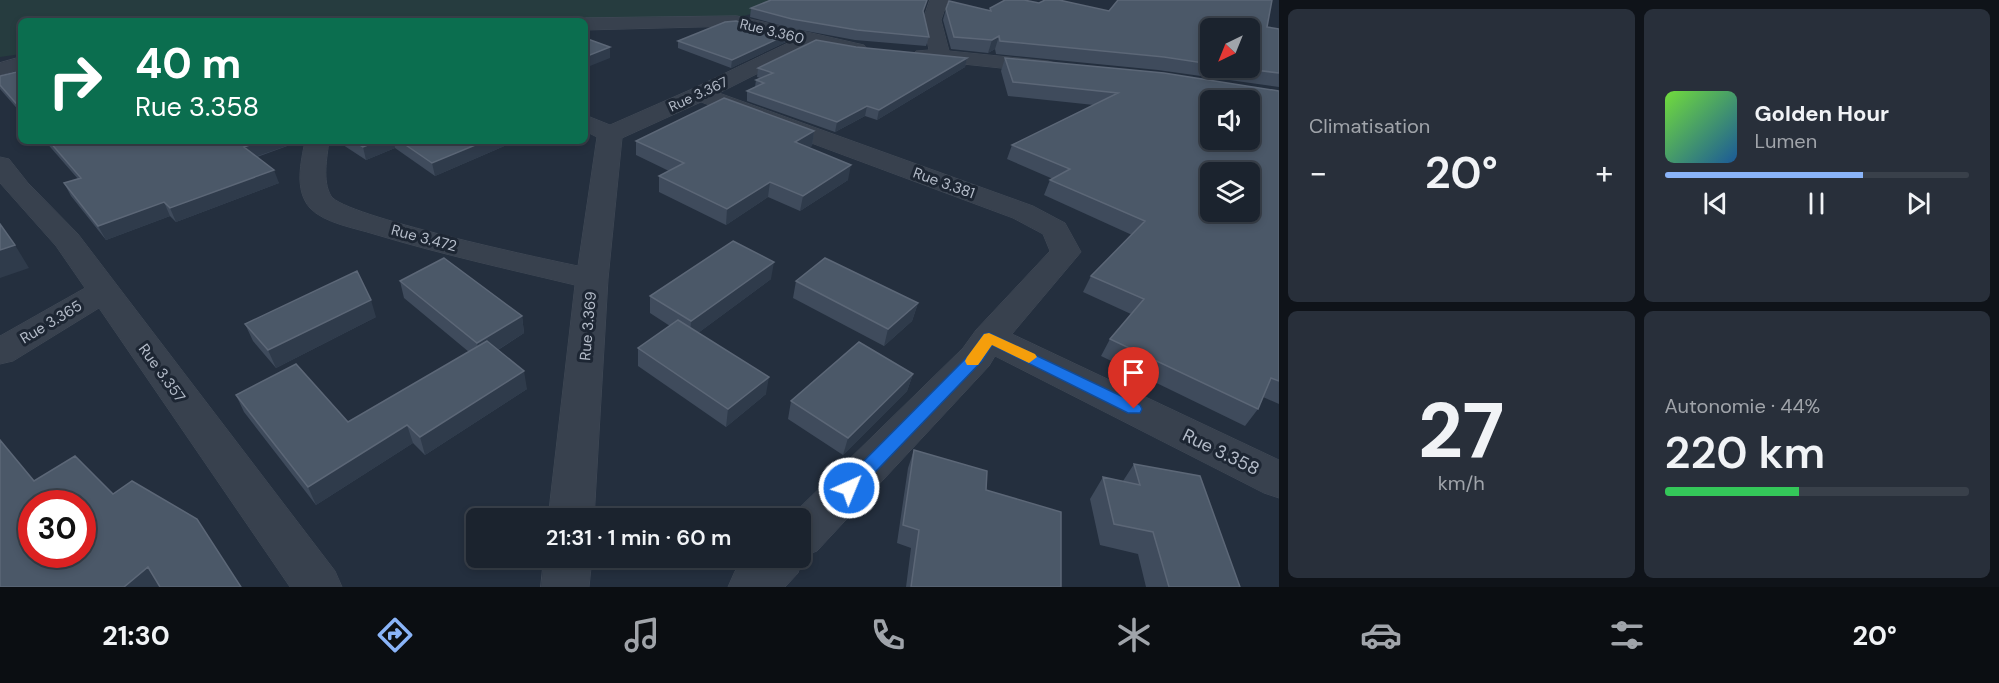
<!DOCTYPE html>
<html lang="fr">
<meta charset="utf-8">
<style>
body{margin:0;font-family:"DM Sans",sans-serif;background:#282f3a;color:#f1f3f6;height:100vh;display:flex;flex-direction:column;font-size:22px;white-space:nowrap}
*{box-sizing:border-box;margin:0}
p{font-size:20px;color:#a0a4aa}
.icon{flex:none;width:33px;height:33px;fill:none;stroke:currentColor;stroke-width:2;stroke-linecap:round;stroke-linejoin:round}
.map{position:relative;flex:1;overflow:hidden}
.details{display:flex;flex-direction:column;gap:9px;padding:9px;background:#0f1319;width:720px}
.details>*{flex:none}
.banner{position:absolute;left:18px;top:18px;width:570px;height:126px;border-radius:9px;box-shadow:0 3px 9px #0003,0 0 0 2px #39404a;background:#0b6e4f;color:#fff;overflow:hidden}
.needle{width:39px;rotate:223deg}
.tools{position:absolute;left:1200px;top:18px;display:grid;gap:12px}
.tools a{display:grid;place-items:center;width:60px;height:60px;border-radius:9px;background:#1b232e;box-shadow:0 3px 9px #0003,0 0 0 2px #39404a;font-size:30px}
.speed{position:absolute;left:18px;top:490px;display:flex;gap:12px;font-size:30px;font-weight:700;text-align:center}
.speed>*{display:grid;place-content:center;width:78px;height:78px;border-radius:50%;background:#1b232e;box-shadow:0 3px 9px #0003,0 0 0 2px #39404a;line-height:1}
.speed .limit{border:9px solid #d22;background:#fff;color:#111}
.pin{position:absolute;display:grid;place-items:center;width:51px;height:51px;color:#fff;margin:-62px -26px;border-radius:50% 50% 50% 0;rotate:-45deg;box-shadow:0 0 6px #0007}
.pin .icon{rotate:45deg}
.me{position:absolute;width:66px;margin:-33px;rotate:44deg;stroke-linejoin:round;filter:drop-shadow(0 0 4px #0008)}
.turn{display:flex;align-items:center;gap:21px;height:126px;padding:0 18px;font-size:27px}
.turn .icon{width:78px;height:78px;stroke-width:2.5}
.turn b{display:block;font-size:42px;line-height:51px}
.big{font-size:45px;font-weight:600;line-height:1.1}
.details .widget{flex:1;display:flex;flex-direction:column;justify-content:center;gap:9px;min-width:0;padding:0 21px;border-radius:9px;background:#282f3a}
.details .dial{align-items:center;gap:0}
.dial b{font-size:78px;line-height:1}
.song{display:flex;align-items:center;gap:18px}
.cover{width:72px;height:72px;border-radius:9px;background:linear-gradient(135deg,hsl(100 70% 55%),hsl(210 70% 35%))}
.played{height:6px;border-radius:3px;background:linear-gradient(90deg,#8ab4f8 65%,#39404a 65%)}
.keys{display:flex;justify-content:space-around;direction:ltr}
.heat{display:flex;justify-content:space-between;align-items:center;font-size:33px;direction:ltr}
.charge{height:9px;border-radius:4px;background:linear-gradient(90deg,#34c759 44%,#39404a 0)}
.details .tiles{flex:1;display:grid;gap:9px;grid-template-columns:repeat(2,1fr)}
.trip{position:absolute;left:466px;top:508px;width:345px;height:60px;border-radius:9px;background:#1b232e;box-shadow:0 3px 9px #0003,0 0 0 2px #39404a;font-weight:600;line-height:60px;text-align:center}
.tab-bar{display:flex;height:96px;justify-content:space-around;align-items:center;background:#0b0e12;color:#a0a4aa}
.tab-bar .icon{width:42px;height:42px}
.tab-bar .selected{color:#8ab4f8}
.tab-bar b{font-size:27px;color:#f1f3f6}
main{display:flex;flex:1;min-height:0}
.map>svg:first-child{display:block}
.green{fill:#263c3f}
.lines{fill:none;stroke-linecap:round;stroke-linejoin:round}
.street-casing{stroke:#414a57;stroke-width:1}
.street{fill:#38414e;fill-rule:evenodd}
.wall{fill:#3f4b5c;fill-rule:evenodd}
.shaded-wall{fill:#2f3b4b}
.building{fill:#4b5868;stroke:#5c6777;stroke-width:1.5;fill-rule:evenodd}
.route{fill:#1a73e8;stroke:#114b97;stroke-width:1.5}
.slow{fill:#f59e0b}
.labels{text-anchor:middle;stroke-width:6;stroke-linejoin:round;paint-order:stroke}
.far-street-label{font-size:14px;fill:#b4bcc9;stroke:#1d2633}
.street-label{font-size:15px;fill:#b4bcc9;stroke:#1d2633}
.near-street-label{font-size:18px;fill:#b4bcc9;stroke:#1d2633}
</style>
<main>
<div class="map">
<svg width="1279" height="587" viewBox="0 0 1279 587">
<rect width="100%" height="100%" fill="#242f3e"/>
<path class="green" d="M0 0H785L775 8 739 17 585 21H21V54L0 57Z"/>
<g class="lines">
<defs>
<path id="street" d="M930 0H948L941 20 949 51 1048 61 1055 63 1058 67 1055 71 1048 73 916 59 913 55 916 51 929 50 923 20Z
M737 16 864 45 867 49 864 53 857 55 812 46 719 93 1033 206 1065 223 1081 252 1012 334 1279 460V498L1264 493 995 356 989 366 817 551 804 556 798 573 785 587H728L735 571 748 558H801V519H788L963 348 976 330 1050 251 1043 234 1013 218 701 102 622 138 608 279 594 519H548L575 285C508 269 440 254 374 234 355 228 324 223 310 208 294 190 301 162 305 141H329C327 157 322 181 331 196 343 216 544 259 578 266L597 137 585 131V115L610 125 692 89 792 41 737 26 585 30V21H578L585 18Z
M21 57V69L0 75V63Z
M0 157 9 159 28 183 78 234 335 571 342 587H290L99 308 13 361 0 364V336L85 288 56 246 0 183Z
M544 558H592L589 587H541Z"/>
</defs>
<use href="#street" class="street-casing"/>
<use href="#street" class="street"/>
</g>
<path class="wall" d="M1039 3 1109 11 1267 27 1279 29V87L1158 70 996 54 995 49 988 53 951 49 943 20 946 9 990 11V8ZM1210 28 1250 68H1210Z
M751 8 923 13 929 37 926 46 855 40 790 28 750 17Z
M678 41 786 42 731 68 678 48Z
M856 47 967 58 965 67 877 120 865 116 835 132 747 101V91L755 87 756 80 760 78 757 77 758 68Z
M1005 58 1279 91V404L1263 397 1258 409 1245 426 1101 356 1110 339 1131 314 1083 292 1091 276 1132 235 1044 195 1050 180 1053 179 1007 159 1012 145 1094 105 1008 96 1001 71Z
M21 71V113L0 89V76Z
M814 131 812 146 809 147 848 180 800 211 768 197 726 225 659 192V176L669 171 636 155V141Z
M45 141H301L257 157 279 183 176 222 170 216 106 240 71 196 64 183 78 179Z
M337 141H508L509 144 435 176 395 148 366 160Z
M771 279 698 333 766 394 726 427 638 366V348L670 326 650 313V296Z
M400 281 522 316 524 333 498 350 527 389 425 455 413 443 316 505 244 412 236 395 348 422 469 352 404 298Z
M796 281 918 303 912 321 884 346 793 298Z
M376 317 276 368 253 341 245 324Z
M913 374 907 391 843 455 788 419 791 401Z
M914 450 986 490 1061 587H906L911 548 897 543 908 468Z
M1134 464 1240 587H1146L1138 554 1100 545 1090 499 1103 477 1123 481Z"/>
<path class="shaded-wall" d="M786 35V42L731 68 732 60Z
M999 36 995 49 988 53 992 40Z
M610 47V58L585 68V57Z
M967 58 965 67 877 120 879 110Z
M867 106 865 116 835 132 837 122Z
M814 131 812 146 793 157 795 142Z
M261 141H301L249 159 244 147Z
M378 141H394L395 148 366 160 363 147Z
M485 141H508L509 144 435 176 432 163Z
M851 165 848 180 800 211 803 196Z
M274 170 279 183 176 222 170 208Z
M770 182 768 197 726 225 727 209Z
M164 202 170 216 106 240 98 226Z
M15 245 29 268 0 278V250Z
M774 262 771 279 690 339 691 321Z
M371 300 376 317 276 368 268 350Z
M918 303 912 321 884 346 888 329Z
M522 316 524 333 480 361 477 343Z
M524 371 527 389 425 455 420 437Z
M913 374 907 391 843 455 848 438Z
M769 377 766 394 726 427 728 409Z
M407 425 413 443 316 505 308 487Z
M148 567 163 587H124Z"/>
<path class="building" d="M771 0H927L923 11 929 37 857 30 792 19 751 8Z
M1005 0H1024L1039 3 1045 0H1059L1109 11 1118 0H1272L1267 27 1279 29V73L1239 68H1250V28H1210V64L1164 57 1000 41 999 36 992 40 954 37 946 9 949 1 991 11 990 8Z
M736 21 786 35 732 60 678 41 725 22Z
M585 38 610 47 585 57Z
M816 40 856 47 967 58 879 110 867 106 837 122 747 91 764 83 756 80 773 73 758 68Z
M1005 58 1164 73 1279 91V381L1271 378 1258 409 1110 339 1144 299 1091 276 1145 221 1050 180 1070 169 1012 145 1118 93 1013 82ZM1210 100H1250V140H1210ZM1210 172H1250V212H1210Z
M21 71V109L0 85V76Z
M724 98 814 131 795 142 851 165 803 196 770 182 727 209 659 176 684 163 636 141Z
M49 141H261L244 147 274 170 170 208 164 202 98 226 64 183 81 178Z
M353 141H378L363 147Z
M400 141H485L432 163Z
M0 224 15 245 0 250Z
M733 241 774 262 691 321 650 296Z
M444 258 522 316 477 343 400 281Z
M825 258 918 303 888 329 796 281Z
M357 271 371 300 268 350 245 324Z
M678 320 769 377 728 409 638 348Z
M487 341 524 371 420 437 407 425 308 487 236 395 296 364 348 422Z
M859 342 913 374 848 438 791 401Z
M0 440 34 481 75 456 113 494 132 481 197 519 241 587H160L148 567 124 587H0ZM32 504H82V555H32Z
M914 450 987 471 986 490 1061 512V587H911L919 530 903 525Z
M1134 464 1200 476 1240 587H1169L1153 532 1114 524 1103 477 1140 485Z"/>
<path class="route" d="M989 333 1140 405 1142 409 1140 413H1128L992 345 982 361 855 493 849 495 842 493 840 488 842 483 971 353 984 334Z"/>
<path class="slow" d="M989 333 1035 354 1037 357 1029 363 992 345 978 365H967L965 361 967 357 984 334Z"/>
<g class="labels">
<g class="far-street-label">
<text transform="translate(772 31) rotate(14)" y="5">Rue 3.360</text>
<text transform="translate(698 94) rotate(-25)" y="5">Rue 3.367</text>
</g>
<g class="street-label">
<text transform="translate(944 183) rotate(20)" y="5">Rue 3.381</text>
<text transform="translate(424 238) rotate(15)" y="5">Rue 3.472</text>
<text transform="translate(51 322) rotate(-31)" y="5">Rue 3.365</text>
<text transform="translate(588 326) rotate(-85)" y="5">Rue 3.369</text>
<text transform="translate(162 373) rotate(54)" y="5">Rue 3.357</text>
</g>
<g class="near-street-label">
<text transform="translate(1221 452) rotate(26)" y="6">Rue 3.358</text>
</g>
</g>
</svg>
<div class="tools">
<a><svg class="needle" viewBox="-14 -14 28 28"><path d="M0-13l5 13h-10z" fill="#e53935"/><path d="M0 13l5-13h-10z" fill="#a0a4aa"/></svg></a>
<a><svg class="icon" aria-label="sound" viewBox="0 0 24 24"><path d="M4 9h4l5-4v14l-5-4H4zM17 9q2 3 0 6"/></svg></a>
<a><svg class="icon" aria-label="layers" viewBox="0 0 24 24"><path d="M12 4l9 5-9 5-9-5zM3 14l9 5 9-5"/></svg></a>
</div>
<div class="speed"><div class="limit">30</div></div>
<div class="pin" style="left:1134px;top:409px;background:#d93025"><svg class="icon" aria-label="arrive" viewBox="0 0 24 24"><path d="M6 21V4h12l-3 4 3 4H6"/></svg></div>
<svg class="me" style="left:849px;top:488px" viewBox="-20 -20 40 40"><circle r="17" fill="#1a73e8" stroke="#fff" stroke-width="3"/><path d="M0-11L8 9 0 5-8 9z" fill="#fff"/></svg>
<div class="trip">21:31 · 1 min · 60 m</div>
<div class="banner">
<div class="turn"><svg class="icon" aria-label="right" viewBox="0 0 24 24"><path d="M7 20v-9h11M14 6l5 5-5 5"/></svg><div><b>40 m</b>Rue 3.358</div></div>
</div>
</div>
<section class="details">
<div class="tiles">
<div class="widget"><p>Climatisation</p>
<div class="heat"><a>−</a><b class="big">20°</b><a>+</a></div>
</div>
<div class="widget">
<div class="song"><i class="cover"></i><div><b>Golden Hour</b><p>Lumen</p></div></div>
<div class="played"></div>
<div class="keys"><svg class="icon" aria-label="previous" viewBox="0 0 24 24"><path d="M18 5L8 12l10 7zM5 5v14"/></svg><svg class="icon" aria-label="pause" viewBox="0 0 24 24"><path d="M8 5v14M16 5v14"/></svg><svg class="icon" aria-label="next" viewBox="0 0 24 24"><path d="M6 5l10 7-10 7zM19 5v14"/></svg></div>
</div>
<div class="widget dial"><b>27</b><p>km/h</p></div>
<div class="widget"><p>Autonomie · 44%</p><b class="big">220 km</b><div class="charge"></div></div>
</div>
</section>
</main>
<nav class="tab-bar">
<b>21:30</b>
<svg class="icon selected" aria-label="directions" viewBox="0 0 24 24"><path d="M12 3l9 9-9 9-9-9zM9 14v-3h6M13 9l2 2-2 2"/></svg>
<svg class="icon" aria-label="music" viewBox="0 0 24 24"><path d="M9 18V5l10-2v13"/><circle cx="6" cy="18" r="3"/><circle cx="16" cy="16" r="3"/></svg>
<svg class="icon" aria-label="phone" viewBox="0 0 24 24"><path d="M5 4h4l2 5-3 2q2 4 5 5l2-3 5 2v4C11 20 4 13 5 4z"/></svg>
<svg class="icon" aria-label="climate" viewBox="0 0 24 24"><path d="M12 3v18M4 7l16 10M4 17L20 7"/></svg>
<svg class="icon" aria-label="car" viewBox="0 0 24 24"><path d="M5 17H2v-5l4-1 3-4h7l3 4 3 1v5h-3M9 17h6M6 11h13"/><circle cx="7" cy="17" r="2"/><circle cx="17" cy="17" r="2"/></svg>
<svg class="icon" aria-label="filters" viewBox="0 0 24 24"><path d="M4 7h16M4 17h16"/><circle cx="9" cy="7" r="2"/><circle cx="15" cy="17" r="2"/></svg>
<b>20°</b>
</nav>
